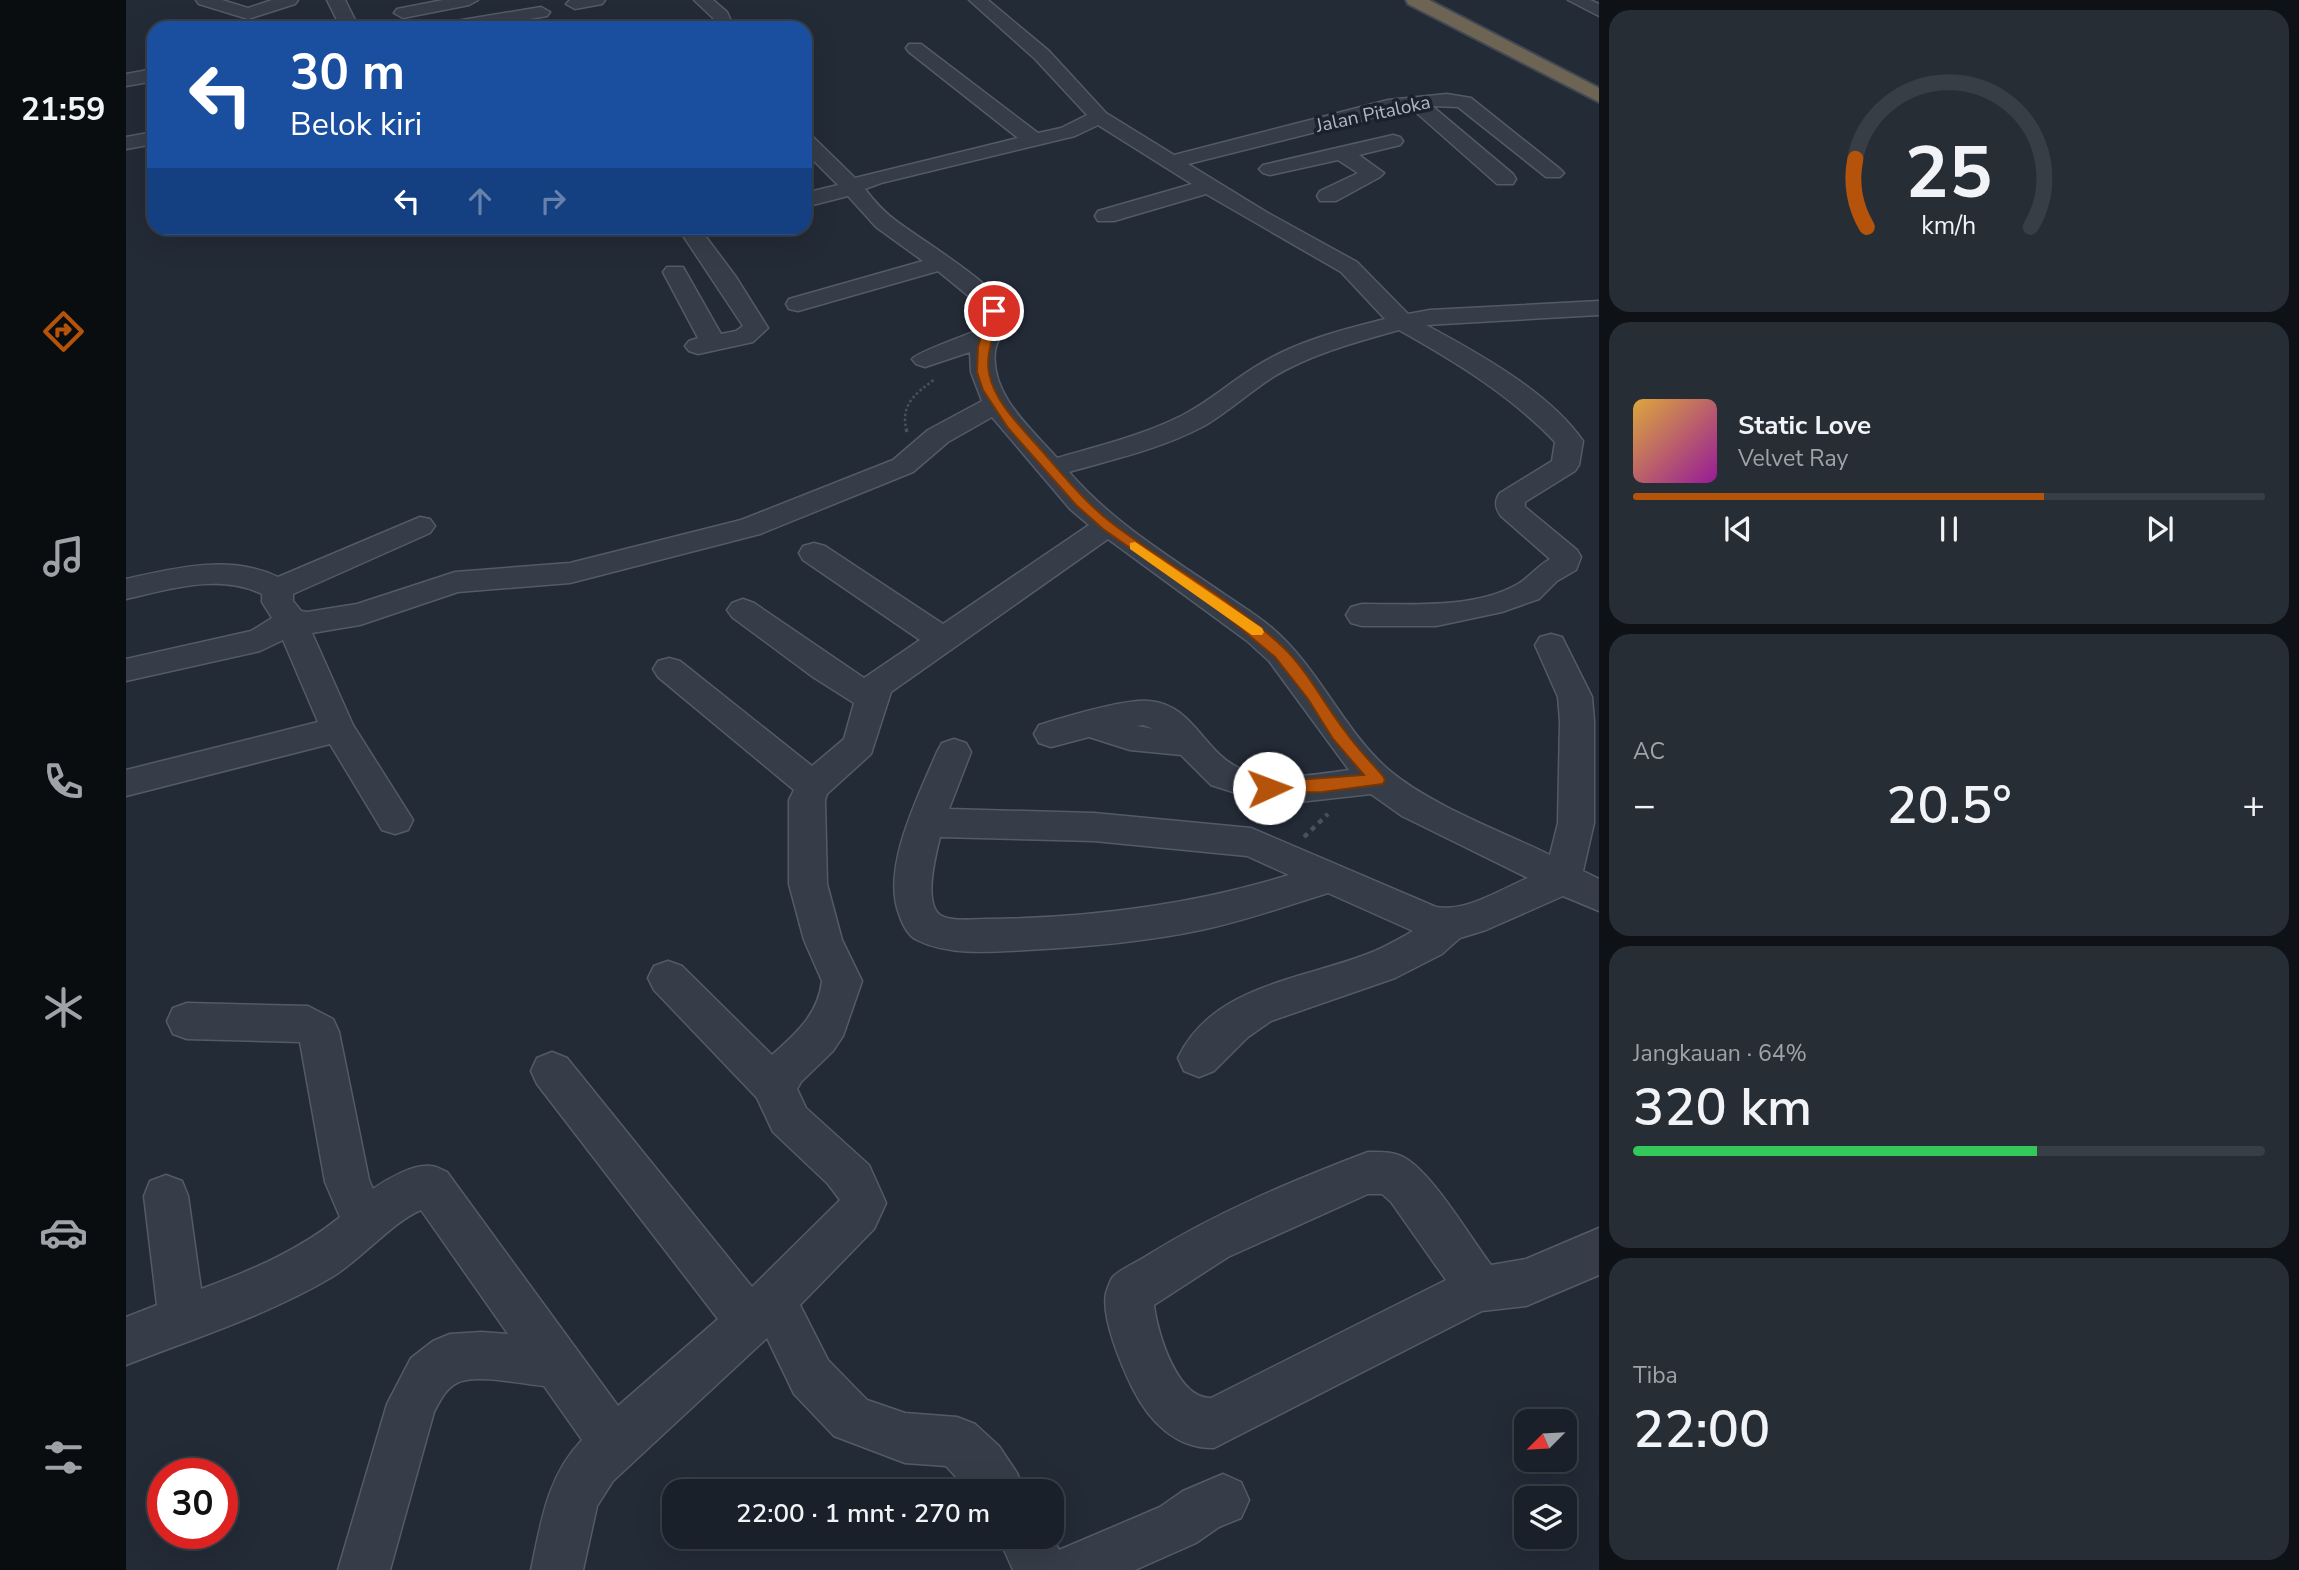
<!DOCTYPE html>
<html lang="id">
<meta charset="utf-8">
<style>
body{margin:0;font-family:"Nunito Sans",sans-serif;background:#272d35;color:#f1f3f6;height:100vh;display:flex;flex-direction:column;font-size:26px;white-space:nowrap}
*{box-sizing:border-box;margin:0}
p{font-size:23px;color:#9fa3a8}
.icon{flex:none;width:38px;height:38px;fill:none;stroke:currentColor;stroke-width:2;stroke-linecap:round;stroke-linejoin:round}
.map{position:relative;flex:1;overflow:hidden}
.sheet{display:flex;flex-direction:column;gap:10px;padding:10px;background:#0e1217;width:700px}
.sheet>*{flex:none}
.banner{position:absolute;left:21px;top:21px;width:665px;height:214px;border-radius:21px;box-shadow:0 7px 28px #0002,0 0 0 2px #383e46;background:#1a4fa0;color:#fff;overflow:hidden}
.needle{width:46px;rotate:246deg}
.controls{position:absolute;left:1388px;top:1409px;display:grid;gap:14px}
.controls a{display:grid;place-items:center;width:63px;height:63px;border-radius:14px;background:#1a2029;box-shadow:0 7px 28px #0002,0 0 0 2px #383e46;font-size:35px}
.speed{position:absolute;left:21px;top:1458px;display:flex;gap:14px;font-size:35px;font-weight:700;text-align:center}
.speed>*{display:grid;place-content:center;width:91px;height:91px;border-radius:50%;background:#1a2029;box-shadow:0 7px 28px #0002,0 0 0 2px #383e46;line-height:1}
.speed .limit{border:10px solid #d22;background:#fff;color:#111}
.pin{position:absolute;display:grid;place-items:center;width:60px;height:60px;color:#fff;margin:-30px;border:4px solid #fff;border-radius:50%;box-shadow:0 2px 7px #0007}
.me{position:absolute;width:77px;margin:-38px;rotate:88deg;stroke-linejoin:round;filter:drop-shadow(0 0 5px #0008)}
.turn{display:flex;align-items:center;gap:24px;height:147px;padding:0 28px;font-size:32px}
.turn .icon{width:91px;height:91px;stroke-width:2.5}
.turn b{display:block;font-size:49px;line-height:60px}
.lanes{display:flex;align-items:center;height:66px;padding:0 28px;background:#0003;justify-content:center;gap:35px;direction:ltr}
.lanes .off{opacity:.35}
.big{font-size:52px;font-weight:600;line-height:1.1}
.sheet .widget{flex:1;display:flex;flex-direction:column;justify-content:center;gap:10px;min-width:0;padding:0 24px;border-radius:21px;background:#272d35}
.sheet .dial{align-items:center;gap:0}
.dial svg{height:182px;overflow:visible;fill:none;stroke:#383e46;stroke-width:7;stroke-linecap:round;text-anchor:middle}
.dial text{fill:#f1f3f6;stroke:none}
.song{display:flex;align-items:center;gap:21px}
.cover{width:84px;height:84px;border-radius:10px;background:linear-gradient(135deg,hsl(40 70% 55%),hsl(300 70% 35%))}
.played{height:7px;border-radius:4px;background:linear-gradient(90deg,#b45309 65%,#383e46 65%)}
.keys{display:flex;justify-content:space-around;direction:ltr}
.heat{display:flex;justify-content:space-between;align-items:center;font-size:38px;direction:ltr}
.charge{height:10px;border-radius:5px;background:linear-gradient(90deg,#34c759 64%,#383e46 0)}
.trip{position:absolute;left:536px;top:1479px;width:402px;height:70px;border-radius:21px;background:#1a2029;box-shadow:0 7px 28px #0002,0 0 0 2px #383e46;font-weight:600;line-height:70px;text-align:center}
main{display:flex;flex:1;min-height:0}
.menu{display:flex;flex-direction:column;width:126px;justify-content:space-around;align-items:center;background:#0a0d10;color:#9fa3a8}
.menu .icon{width:49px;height:49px}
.menu .selected{color:#b45309}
.menu b{font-size:32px;color:#f1f3f6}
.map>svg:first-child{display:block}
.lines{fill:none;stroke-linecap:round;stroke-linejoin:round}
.minor-casing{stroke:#545b66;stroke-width:3}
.highway-casing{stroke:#414853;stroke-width:4}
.path-far2{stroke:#445558;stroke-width:2.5;stroke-dasharray:2.5 2.5;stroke-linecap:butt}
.path-far1{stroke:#445558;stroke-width:3.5;stroke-dasharray:4.5 4.5;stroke-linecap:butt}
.path{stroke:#445558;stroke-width:4.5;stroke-dasharray:5 5;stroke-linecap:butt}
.minor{fill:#363d48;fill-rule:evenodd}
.highway{fill:#6d6454;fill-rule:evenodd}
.route{fill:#b45309;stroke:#753606;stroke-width:2}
.slow{fill:#f59e0b}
.labels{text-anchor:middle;stroke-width:7;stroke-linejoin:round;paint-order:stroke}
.far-street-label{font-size:19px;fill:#b1b8c4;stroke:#1c222d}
</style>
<main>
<nav class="menu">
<b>21:59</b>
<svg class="icon selected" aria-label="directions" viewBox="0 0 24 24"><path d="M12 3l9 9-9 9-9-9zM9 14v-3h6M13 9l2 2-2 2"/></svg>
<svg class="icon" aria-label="music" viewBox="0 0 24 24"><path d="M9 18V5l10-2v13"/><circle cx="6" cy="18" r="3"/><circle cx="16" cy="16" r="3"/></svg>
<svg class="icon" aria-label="phone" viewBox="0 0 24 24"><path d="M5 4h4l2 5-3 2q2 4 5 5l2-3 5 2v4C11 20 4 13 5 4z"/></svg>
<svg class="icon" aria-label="climate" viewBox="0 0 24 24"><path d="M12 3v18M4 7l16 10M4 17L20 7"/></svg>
<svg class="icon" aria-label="car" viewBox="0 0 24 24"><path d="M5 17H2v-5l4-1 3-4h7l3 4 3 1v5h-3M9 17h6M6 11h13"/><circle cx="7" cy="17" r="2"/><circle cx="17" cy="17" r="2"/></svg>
<svg class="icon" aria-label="filters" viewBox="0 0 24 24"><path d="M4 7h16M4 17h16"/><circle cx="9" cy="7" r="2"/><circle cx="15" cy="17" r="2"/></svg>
</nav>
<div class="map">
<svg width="1473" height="1570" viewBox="0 0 1473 1570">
<rect width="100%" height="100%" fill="#232b37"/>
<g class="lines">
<defs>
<path id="minor" d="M70 0H96L122 8 146 0H172L169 4 122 19 73 4Z
M201 0H219L233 28H215Z
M317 0H352L343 5 277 18 268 13 271 9Z
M444 0H479L476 4 449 9 440 4Z
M568 0H587L601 12 608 28H590L587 18Z
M843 0H862L923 51 980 113 1048 155 1262 100 1321 94 1345 98 1434 169 1438 173 1434 177H1420L1332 107 1306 106 1387 174 1390 179 1387 184H1371L1285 108 1062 164 1142 213 1231 262 1282 314 1304 310 1473 301V315L1300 325C1352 353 1423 392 1457 441L1453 465 1449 471 1399 502V507L1451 550 1455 557 1450 570 1431 581 1413 599 1376 612 1310 626H1236L1225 623 1220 615 1225 607 1236 604C1283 604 1347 609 1390 585 1402 579 1411 566 1424 559L1375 516C1369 508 1368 501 1374 493L1426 461 1429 442C1384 395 1330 362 1273 330 1230 342 1185 354 1147 377 1122 393 1101 413 1076 427 1034 449 988 459 943 472 986 522 1044 557 1098 594 1114 605 1131 615 1146 628 1194 669 1218 732 1264 771 1306 806 1375 831 1424 855L1432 823 1434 721 1432 697 1409 645 1414 637 1425 634 1436 637 1466 697 1468 721V823L1457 871 1473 879V911L1437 896 1360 930 1334 938 1316 954 1269 978 1145 1021 1122 1037 1088 1071 1073 1077 1058 1071 1052 1058C1086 985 1179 979 1244 953 1259 947 1273 939 1287 931L1202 893C1160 906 1118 921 1075 930 1018 942 959 947 901 950 865 952 823 956 791 940 782 936 776 923 773 914 755 868 793 795 811 752L816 743 828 739 840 743 845 752 823 809 968 813 1125 828 1310 907C1341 912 1373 890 1402 878L1276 816 1245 794 1173 802 1132 800 1085 785 1055 755 1004 750 963 737 925 747 913 743 908 734 913 725C939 717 997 699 1023 701 1066 704 1077 750 1111 767 1143 783 1189 775 1223 770L1143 661 1121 641 982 539 765 692 745 754 701 794 699 800 701 884 716 940 736 981 717 1036 707 1051 675 1082 671 1089 680 1108 743 1165 760 1203 748 1229 674 1305 702 1360 741 1400 779 1413 831 1417 849 1424 873 1446 891 1473 898 1491H843L820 1466 779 1463 708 1436 668 1394 641 1338 487 1481 471 1506 457 1570H405C415 1523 421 1476 456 1440L418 1386C397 1384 351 1374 333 1382 320 1387 314 1401 308 1412L264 1570H212L261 1404 285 1358 307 1341 324 1334 355 1332 382 1334 295 1210C266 1222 236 1259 206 1277 142 1315 69 1338 0 1365V1317L31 1305 18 1196 24 1181 40 1175 56 1181 62 1196 75 1289C124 1271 174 1250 214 1217L199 1182 174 1042 61 1039 47 1034 41 1021 47 1008 61 1003 182 1006 207 1019 213 1032 243 1180 247 1189C261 1179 287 1164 305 1166 310 1166 316 1170 321 1172L492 1406 592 1319 411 1084 405 1071 411 1058 426 1052 441 1058 626 1287 714 1200 702 1184 647 1132 631 1098 528 990 522 978 528 966 542 961 556 966 646 1055C670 1033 692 1015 696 981L678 940 663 884V800L668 790 532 677 527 669 532 661 543 658 554 661 686 766 718 739 728 703 687 677 606 617 601 610 606 603 617 599 628 603 738 678 794 640 677 560 673 553 677 546 688 543 699 546 817 624 963 525 944 509 866 417 822 442 787 472 634 534 444 583 332 592 234 625 186 633 227 725 287 820 282 830 269 834 256 830 204 744 0 796V770L192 722 157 640 134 651 0 681V659L125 631 146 618 136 602V594C93 573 44 589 0 599V579C50 568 103 554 152 577L294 517 304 519 309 526 304 533 167 594V601L175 611 181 612 231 604 329 572 444 563 615 520 767 460 802 430 856 401 845 372 844 352 799 367 790 364 786 359C791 352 839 336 851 330L856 312 845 298 812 271 672 311 663 309 660 304 663 299 797 261 750 227 722 196 679 207V193L712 185 679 152V134L686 136 729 178 892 138 783 52 780 48 783 44H795L912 133 935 128 961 115 909 59ZM972 125 1066 184 972 211 969 216 972 221H988L1080 194 1215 272 1259 319C1215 330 1168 342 1129 367 1103 383 1080 404 1053 417 1014 436 972 446 931 458 905 428 864 395 869 351 871 339 883 323 880 311 873 286 792 238 769 220 757 211 748 201 739 189L755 183 949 136ZM1017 725 1028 729 1011 726ZM814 837 968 841 1121 856 1163 875C1065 905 964 918 861 919 849 919 824 922 814 915 797 902 810 854 814 837Z
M1442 0H1464L1473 4V16Z
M415 7 424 12 421 16 350 28H309L318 23Z
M28 69V81L0 86V74Z
M28 132V144L0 149V137Z
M1267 135 1274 137 1277 141 1274 145 1233 155 1258 173 1254 177 1210 201H1194L1191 196 1194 191 1232 173 1212 160 1144 175 1137 173 1133 169 1137 165Z
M552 228H580L577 233 610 277 642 328 627 342 572 354 563 351 559 346 563 341 572 338 537 272 541 267H557L595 334 610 331 617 326Z
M1242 1152C1255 1152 1267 1151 1279 1158 1307 1174 1344 1237 1365 1265L1400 1259 1473 1228V1275L1400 1306 1356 1311 1088 1448C1050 1449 1023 1421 1007 1389 996 1367 975 1318 980 1293 981 1290 984 1281 986 1278 993 1269 1012 1262 1022 1255 1091 1212 1166 1181 1242 1152ZM1242 1194H1256L1265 1202 1320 1280 1085 1398C1051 1399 1031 1332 1028 1305L1102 1257Z
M1097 1474 1115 1482 1123 1500 1115 1518 1093 1527 1070 1543 1009 1570H887L872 1536H926L933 1550 1034 1507 1057 1491Z"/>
<path id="highway" d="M1280 0H1303L1473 88V102L1282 4Z"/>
</defs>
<use href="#minor" class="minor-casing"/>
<use href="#highway" class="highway-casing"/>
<path class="path-far2" d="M781 431C773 405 790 393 809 379"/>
<path class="path-far1" d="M780 429 781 432"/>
<path class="path" d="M1178 837 1202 814"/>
<use href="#minor" class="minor"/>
<use href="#highway" class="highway"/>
</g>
<path class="route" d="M864 308 873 311C870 331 859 352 863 373 868 400 892 424 909 443 934 471 957 501 987 524 1043 566 1108 600 1159 649 1183 673 1198 704 1219 731 1230 747 1244 761 1257 776L1259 780 1257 784 1197 792 1138 793 1135 788 1138 784 1143 782 1238 775 1207 739 1182 699 1149 657 1095 612 977 529 950 505 882 428 857 390 851 372 852 347Z"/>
<path class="slow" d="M1009 542 1136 628 1138 632 1136 635H1126L1004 549V543Z"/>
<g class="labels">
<g class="far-street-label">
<text transform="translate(1247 113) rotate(-12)" y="7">Jalan Pitaloka</text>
</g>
</g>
</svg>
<div class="controls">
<a><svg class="needle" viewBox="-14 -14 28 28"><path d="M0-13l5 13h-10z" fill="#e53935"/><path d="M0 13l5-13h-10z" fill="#9fa3a8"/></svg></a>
<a><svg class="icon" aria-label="layers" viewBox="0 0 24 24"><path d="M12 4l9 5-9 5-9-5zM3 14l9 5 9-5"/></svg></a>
</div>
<div class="speed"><div class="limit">30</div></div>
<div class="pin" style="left:868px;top:311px;background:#d93025"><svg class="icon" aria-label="arrive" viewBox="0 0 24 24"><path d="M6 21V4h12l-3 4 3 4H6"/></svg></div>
<svg class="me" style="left:1143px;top:788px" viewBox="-20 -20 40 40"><circle r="19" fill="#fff"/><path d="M0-13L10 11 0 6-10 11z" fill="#b45309"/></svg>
<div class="trip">22:00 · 1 mnt · 270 m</div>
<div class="banner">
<div class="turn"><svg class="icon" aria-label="left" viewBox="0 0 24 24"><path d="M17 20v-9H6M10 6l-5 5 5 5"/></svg><div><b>30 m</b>Belok kiri</div></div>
<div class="lanes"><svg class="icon" aria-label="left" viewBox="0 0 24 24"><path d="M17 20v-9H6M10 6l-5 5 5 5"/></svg><svg class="icon off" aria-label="ahead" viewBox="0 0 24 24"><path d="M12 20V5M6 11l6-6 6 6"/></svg><svg class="icon off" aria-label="right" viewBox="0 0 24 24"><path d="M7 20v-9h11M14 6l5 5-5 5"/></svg></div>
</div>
</div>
<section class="sheet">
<div class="widget dial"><svg viewBox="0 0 100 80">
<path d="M14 69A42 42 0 1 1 86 69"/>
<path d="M14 69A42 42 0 0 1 9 39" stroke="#b45309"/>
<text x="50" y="56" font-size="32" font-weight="700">25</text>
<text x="50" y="72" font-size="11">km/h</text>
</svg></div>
<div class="widget">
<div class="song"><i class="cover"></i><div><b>Static Love</b><p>Velvet Ray</p></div></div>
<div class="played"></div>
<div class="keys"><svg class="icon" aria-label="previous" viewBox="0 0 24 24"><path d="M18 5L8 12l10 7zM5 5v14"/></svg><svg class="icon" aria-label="pause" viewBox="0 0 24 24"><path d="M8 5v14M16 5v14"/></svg><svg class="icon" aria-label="next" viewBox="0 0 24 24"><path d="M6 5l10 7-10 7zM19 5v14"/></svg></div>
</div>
<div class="widget"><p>AC</p>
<div class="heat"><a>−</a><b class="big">20.5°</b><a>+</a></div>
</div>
<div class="widget"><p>Jangkauan · 64%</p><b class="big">320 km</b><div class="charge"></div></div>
<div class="widget"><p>Tiba</p><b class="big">22:00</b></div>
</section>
</main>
